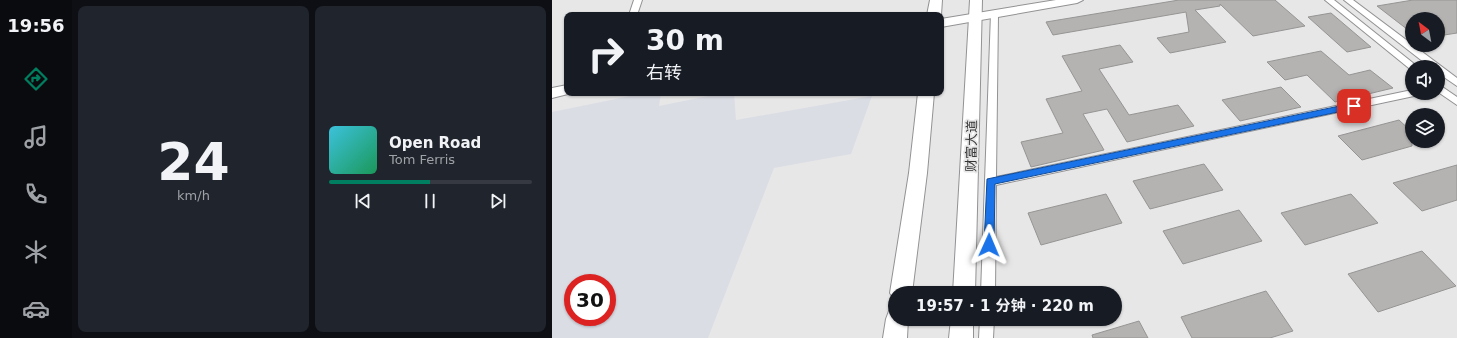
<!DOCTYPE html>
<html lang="zh">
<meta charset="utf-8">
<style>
body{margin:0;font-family:"DejaVu Sans","Noto Sans SC",sans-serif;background:#20242c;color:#f1f3f6;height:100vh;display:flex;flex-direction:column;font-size:15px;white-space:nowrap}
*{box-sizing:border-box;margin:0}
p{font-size:13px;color:#9ea1a6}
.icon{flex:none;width:22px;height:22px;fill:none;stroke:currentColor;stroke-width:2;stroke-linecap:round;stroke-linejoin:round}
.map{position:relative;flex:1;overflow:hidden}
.drawer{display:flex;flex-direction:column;gap:6px;padding:6px;background:#0d0f14;width:480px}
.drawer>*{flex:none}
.hud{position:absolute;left:12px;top:12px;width:380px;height:84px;border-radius:8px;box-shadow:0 1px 3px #0004;background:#171b24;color:#f1f3f6;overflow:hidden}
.needle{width:26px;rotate:328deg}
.controls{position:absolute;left:853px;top:12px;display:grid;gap:8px}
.controls a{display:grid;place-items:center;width:40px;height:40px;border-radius:50%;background:#171b24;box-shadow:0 1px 3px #0004;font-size:20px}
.speed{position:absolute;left:12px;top:274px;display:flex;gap:8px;font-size:20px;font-weight:700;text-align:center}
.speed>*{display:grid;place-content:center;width:52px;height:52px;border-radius:50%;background:#171b24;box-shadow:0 1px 3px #0004;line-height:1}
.speed .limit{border:6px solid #d22;background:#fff;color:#111}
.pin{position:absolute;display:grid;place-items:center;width:34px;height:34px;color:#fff;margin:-17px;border-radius:8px;box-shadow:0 2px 6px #0006}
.me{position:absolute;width:44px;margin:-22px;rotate:1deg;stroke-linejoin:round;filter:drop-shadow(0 0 3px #0008)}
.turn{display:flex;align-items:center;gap:14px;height:84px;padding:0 16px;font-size:18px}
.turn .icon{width:52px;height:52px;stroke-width:2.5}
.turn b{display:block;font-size:28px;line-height:34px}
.drawer .card{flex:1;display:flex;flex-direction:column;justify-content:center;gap:6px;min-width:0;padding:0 14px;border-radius:8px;background:#20242c}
.drawer .dial{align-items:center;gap:0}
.dial b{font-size:52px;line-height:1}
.song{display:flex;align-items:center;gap:12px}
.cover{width:48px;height:48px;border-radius:6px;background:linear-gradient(135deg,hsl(190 70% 55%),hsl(150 70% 35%))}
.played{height:4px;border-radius:2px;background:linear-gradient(90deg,#007f60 50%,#363941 50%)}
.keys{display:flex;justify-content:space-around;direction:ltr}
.drawer .tiles{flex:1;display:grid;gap:6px;grid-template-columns:repeat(2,1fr)}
.trip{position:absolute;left:336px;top:286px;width:234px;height:40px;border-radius:20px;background:#171b24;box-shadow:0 1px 3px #0004;font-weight:700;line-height:40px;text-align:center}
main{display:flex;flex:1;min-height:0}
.tab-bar{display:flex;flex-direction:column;width:72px;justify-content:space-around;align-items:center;background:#090b0e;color:#9ea1a6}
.tab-bar .icon{width:28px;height:28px}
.tab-bar .active{color:#007f60}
.tab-bar b{font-size:18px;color:#f1f3f6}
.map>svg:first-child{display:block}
.built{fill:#dbdde5;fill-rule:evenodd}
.building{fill:#b4b3b2;stroke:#969594}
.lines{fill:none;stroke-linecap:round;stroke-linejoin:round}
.street-casing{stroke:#929294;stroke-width:2}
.secondary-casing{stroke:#929294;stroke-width:2}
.primary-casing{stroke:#929294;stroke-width:2}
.street{fill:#fff;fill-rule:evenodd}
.secondary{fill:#fff;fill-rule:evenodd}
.primary{fill:#fff;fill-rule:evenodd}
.route{fill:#1a73e8;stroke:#114b97}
.labels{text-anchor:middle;stroke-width:3.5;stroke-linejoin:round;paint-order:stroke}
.street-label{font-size:13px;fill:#353535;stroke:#e7e7e8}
</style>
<main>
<nav class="tab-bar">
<b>19:56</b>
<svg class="icon active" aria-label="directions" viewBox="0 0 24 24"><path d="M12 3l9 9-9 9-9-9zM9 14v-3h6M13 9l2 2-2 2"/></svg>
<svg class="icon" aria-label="music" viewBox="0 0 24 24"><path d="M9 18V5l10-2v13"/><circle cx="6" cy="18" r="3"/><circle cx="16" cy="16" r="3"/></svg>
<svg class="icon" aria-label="phone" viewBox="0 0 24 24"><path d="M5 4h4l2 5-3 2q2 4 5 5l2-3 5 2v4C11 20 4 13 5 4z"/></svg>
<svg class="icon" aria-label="climate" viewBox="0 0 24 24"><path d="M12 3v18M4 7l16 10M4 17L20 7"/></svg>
<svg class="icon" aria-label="car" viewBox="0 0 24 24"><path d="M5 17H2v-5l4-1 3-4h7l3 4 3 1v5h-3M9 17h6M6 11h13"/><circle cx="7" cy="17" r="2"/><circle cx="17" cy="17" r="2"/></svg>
</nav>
<section class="drawer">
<div class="tiles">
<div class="card dial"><b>24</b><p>km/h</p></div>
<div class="card">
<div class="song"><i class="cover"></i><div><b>Open Road</b><p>Tom Ferris</p></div></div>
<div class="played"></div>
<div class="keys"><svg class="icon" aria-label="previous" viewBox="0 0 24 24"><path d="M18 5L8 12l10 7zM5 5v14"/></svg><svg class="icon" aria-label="pause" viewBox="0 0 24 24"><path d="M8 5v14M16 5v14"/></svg><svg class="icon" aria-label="next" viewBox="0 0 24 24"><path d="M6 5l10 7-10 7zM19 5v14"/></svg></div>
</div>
</div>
</section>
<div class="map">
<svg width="905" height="338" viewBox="0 0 905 338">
<rect width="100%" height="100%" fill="#e7e7e8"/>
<path class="built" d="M93 93H109L107 106 171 93H182L184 120 320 96 299 154 222 168 156 338H0V112ZM21 283H55V317H21Z"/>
<path class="building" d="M627 0H723L753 26 701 36 668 4V6L643 10 674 42 618 53 605 38 637 32 634 12 501 35 494 22Z
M861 0H905V33L886 36V19H860V33L825 6Z
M779 13 819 47 795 52 756 17Z
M568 45 581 62 547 69 577 115 626 105 642 126 575 142 555 109 531 114 552 150 479 167 469 142 511 133 494 99 530 91 510 56Z
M769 51 797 75 818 70 841 88 783 102 755 75 733 80 715 62Z
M729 87 749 107 688 121 670 100Z
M847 120 860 132V146L810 160 786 136Z
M652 164 671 190 598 209 581 181Z
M905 165V200L870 211 841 183Z
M554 194 570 223 489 245 476 213Z
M799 194 826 223 753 245 729 213Z
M687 210 710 241 631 264 611 231Z
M870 251 904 286 826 312 796 274Z
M714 291 741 331 718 338H640L629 317Z
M587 321 596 338H541L540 335Z"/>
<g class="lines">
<defs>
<path id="street" d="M82 0H90L85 15H77Z
M773 0H782L866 67H860V70L858 69Z
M792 0H801L905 78V86L886 73V67H878Z
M439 13H445L446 15 444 177 860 90V93H867L862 96 444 185 443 293H429Z
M886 84 905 97V105L886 92Z
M428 319H442L441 338H427Z"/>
<path id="secondary" d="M504 0H531L525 3 389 27V19Z
M15 85V93H20L0 98V88Z"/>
<path id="primary" d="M378 0H390L389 15H375Z
M418 0H430L423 293H401Z
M366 93H382L375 173 360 293H343V301L338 293 357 173Z
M343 309V319H356L355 338H331L334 319 337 311Z
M399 319H421V338H397Z"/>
</defs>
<use href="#street" class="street-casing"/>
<use href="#secondary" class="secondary-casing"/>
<use href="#primary" class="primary-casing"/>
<use href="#street" class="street"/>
<use href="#secondary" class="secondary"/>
<use href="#primary" class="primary"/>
</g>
<path class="route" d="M802 103 806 106 805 108 443 184 442 245 437 250 432 245 435 179Z"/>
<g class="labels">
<g class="street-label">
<text transform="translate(419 146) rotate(-89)" y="5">财富大道</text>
</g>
</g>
</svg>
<div class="controls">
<a><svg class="needle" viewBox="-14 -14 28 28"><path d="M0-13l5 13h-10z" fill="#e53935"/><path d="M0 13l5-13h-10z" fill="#9ea1a6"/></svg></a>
<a><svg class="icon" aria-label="sound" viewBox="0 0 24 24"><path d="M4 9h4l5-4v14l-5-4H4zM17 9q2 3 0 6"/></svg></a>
<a><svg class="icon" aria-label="layers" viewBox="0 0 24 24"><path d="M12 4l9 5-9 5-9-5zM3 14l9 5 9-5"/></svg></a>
</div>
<div class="speed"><div class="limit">30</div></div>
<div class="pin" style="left:802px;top:106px;background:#d93025"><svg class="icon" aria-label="arrive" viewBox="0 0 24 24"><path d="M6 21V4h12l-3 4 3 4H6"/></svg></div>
<svg class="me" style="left:437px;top:245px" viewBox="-20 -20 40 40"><path d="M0-17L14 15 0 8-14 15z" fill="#1a73e8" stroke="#fff" stroke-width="4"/></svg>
<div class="trip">19:57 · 1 分钟 · 220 m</div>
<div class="hud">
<div class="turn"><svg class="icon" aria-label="right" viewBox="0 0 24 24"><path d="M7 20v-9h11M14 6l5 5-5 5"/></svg><div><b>30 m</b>右转</div></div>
</div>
</div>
</main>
